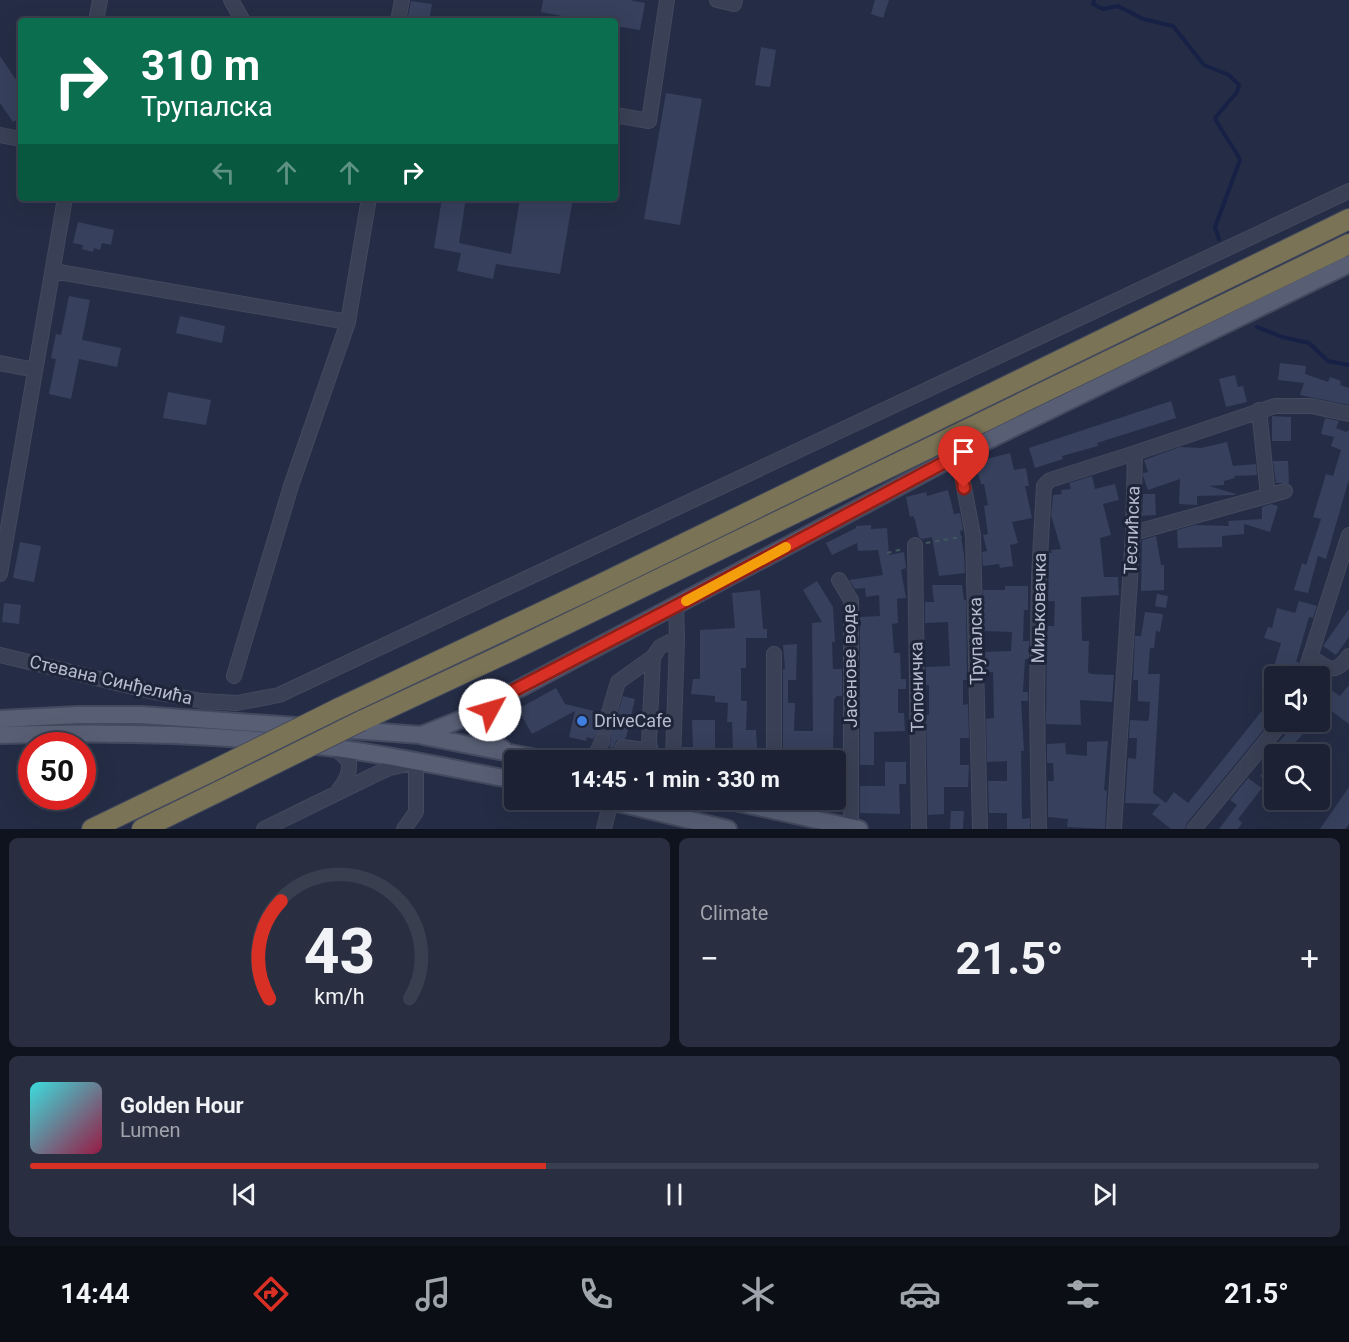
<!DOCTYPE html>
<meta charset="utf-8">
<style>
body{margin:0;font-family:Roboto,sans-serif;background:#292f40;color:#f1f3f6;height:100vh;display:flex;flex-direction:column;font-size:22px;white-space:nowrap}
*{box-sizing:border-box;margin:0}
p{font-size:20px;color:#a0a4ac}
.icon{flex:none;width:33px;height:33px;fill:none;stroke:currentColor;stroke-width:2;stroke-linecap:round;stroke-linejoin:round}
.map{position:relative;height:829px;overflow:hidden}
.details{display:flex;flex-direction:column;gap:9px;padding:9px;background:#0f131d;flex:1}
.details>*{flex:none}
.guide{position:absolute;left:18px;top:18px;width:600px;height:183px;border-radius:6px;box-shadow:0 6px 24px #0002,0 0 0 2px #3a3f4f;background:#0b6e4f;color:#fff;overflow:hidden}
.tools{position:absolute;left:1264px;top:666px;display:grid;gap:12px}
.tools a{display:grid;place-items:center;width:66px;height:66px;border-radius:6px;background:#1c2234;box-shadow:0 6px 24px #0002,0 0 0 2px #3a3f4f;font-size:30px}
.speed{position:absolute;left:18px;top:732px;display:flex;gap:12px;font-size:30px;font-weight:700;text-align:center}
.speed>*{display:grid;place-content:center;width:78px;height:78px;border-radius:50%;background:#1c2234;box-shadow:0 6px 24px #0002,0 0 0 2px #3a3f4f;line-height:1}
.speed .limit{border:9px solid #d22;background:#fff;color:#111}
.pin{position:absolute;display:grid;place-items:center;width:51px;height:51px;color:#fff;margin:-62px -26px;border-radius:50% 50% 50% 0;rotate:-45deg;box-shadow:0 0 6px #0007}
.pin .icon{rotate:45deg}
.me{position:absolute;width:66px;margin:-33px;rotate:51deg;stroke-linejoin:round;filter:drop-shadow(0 0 4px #0008)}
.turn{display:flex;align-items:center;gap:21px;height:126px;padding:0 24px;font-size:27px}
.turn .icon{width:78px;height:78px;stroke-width:2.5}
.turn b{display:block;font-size:42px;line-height:51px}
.lanes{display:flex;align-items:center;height:57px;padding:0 24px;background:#0003;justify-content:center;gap:30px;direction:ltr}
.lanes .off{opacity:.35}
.big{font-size:45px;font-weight:700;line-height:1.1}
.details .tile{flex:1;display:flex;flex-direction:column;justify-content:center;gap:9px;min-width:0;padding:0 21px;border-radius:9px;background:#292f40}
.details .dial{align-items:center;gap:0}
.dial svg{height:156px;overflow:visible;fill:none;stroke:#3a3f4f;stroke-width:7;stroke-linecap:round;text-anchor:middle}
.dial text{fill:#f1f3f6;stroke:none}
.song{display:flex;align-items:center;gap:18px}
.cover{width:72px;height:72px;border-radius:9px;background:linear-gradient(135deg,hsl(180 70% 55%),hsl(340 70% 35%))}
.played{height:6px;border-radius:3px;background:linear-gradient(90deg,#d93025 40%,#3a3f4f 40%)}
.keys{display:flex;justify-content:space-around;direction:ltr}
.heat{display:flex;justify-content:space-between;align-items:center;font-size:33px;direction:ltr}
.details .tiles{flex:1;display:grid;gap:9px;grid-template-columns:1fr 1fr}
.tile:last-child{grid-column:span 2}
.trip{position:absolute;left:504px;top:750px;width:342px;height:60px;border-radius:6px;background:#1c2234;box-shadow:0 6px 24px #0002,0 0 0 2px #3a3f4f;font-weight:700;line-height:60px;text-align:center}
.tabs{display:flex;height:96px;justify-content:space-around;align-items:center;background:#0b0e15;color:#a0a4ac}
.tabs .icon{width:42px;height:42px}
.tabs .active{color:#d93025}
.tabs b{font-size:27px;color:#f1f3f6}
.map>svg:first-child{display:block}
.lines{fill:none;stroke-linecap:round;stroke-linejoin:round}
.stream{stroke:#162145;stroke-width:4}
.building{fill:#37405c}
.minor-tunnel{stroke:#3b425a;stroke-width:14;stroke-dasharray:14 7;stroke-linecap:butt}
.minor-casing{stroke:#43495e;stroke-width:16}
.major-casing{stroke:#43495e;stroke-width:20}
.highway-casing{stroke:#41485c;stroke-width:22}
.path{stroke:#41565e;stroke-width:2;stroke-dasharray:4.5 4.5;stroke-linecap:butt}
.minor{stroke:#3a4055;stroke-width:14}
.major{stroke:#585f75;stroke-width:16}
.highway{stroke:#7b7356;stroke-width:20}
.highway-bridge-casing{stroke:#41485c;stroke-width:22;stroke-linecap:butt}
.highway-bridge{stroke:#7b7356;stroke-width:20}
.route-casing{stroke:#8d1f18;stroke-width:15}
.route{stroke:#d93025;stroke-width:10}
.slow{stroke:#f59e0b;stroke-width:10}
.shop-dot{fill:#3f7fe0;stroke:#1e253a;stroke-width:2}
.labels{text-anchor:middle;stroke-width:6;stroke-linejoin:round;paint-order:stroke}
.street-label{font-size:18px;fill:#b7bcce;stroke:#1e253a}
.poi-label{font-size:18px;fill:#b7bcce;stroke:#1e253a;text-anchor:start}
</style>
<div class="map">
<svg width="1349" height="829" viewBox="0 0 1349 829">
<rect width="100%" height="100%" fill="#252d46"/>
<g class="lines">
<path class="stream" d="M1094 0 1093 4 1103 9 1118 6 1143 19 1173 26 1204 65 1229 75 1239 85 1237 92 1215 118C1222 133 1233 145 1240 160L1215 227 1219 239
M1257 327 1282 337 1309 343 1328 361 1349 365"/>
</g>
<path class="building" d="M543 0H630L645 3 640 30 615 26V21H589L541 12Z
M875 0H889L883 18 871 14Z
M411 1 432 4 429 21H407Z
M761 47 776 50 770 87 755 85Z
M0 56 21 87V117L13 122 0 103Z
M666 93 702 99 680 225 644 219Z
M442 198H466L459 243 511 254 520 198H573L560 274 496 264 493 279 457 271 461 253 434 248Z
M78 222 114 230 111 245 102 243 100 250 94 248 93 252 82 249 83 245 73 243Z
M69 296 90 300 82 340 121 348 117 367 79 359 71 399 49 394 56 359 51 358 56 334 61 335Z
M180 316 225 326 222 343 176 333Z
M1280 363 1306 366 1305 374 1328 382 1330 377 1341 381 1340 385 1349 388V405L1300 395 1304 383 1278 380Z
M1235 375 1238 387 1243 386 1247 402 1226 407 1219 379Z
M168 392 211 400 206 425 163 418Z
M1171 401 1176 418 1097 443 1098 446 1062 456 1063 459 1035 468 1029 448Z
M1272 416 1291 417V441H1272Z
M1325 418 1339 421 1336 428 1346 432 1349 430V479L1326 559 1318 556 1308 593 1294 590 1302 563 1306 565 1321 519 1313 517 1326 474 1333 476 1341 450 1331 446 1334 437 1321 434Z
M1227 442 1233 466 1256 464 1257 475 1234 476 1235 478 1224 481V485L1209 486 1236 494 1235 495 1197 496V505L1179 504 1180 479 1148 490 1143 476V473L1148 472 1144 460 1180 447 1201 448Z
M1010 453 1014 470 1026 468 1029 486H1025L1032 518 1012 522 1018 543 1010 545 1013 566 1000 568 999 564 983 566 982 552 987 551 983 535 988 534 984 506 988 505 984 484H981L975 462Z
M1273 461H1288L1289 483H1276Z
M1092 476 1095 489 1115 484 1119 500 1103 504 1111 535 1100 538 1104 577H1118L1119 595 1081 597 1082 641H1089L1088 672 1091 674 1114 675 1112 702 1080 700 1081 725 1046 724 1047 626H1054L1055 601H1048L1049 553H1052L1051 550 1061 549 1051 515 1053 495 1062 494 1061 490 1071 489 1069 483Z
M948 490 954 514 960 513 963 530 960 531 964 554 965 573 939 576 932 537 922 539 919 537 915 520 913 516 910 517 906 497 926 492 927 496Z
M1143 494H1155L1156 515 1142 516Z
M1271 504 1278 506 1270 532 1244 524V534L1222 536V547L1178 548 1177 530 1195 525 1229 526 1228 521 1262 519V507Z
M871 525V529L887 528 889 555 904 552 906 568 901 570 906 598 897 599 898 623 892 624 894 653H900L901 679H906V689H898V713H904L905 731 874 732V765H860V617L880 616 879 595 866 597 865 588 855 589 849 580 883 575 878 550 858 551 857 543 832 555 826 543 856 528V526Z
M1156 536 1161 565H1164V590L1141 591 1142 540Z
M20 542 41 546 34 582 13 578Z
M817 581 833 607 835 642H832L833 669H842V696H836V698H834L833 753 799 751V756H783V669H785L783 645 797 644 796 680H788V703H795L794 731H813L812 623 822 622 803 590Z
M932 585H962L964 600H966L967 680H963V705L968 704 969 738H960V765H969L968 787H944V814L928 815 926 715H929V685H926V667L950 666 948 622 925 623V602H934Z
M1005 586H1028V610H1024L1023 641H1029V659H1025L1023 692H1028V701H1021L1024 751H1021L1022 819 1030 818V829H1007V813H989L988 781H1007V761L987 762 986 719 994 718 993 672H985V652L1011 651 1012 632 984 631 983 590H1005Z
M760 590 763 629H767V638H746V668H741V701H747L746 730H756L757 748 733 749 732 722H727L728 703 715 702V696L691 694 693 679H700V630L735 628 732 593Z
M1157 594 1168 596 1166 608 1155 606Z
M1299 601 1317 606 1313 618 1309 617 1296 662H1299L1295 676H1283L1272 673 1281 643 1264 638 1268 627 1272 628 1277 608 1295 613Z
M4 603 21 605 19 624 2 622Z
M1349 609V637L1336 655 1323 646Z
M1145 612 1163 614 1160 632 1156 631 1154 648H1150L1148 674H1160L1153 793 1166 803 1174 792 1188 803 1265 707 1275 687V716L1187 823 1185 829H1171L1152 814 1160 804 1125 803 1128 758 1136 759 1137 738H1129L1130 720 1148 721 1149 718 1150 702 1138 701V680H1133L1135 636H1141Z
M1320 683 1340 696 1349 685V724L1326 707 1320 716Z
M556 688 565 704 594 711 593 713 599 714 601 722 606 725 614 723 616 719 623 696 635 699 626 738 616 741 614 748 609 747 611 739 605 733 597 734 593 739 587 737 586 741 569 737 575 711 532 734 518 709Z
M692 720H715V748L735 749V760H682V747H693Z
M1296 722H1300L1308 728 1289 750 1279 742Z
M1108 741 1104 790 1107 791 1105 829 1067 827 1068 819 1048 817V781H1054L1053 763H1047V744L1065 743 1066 754 1087 756V742Z
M1275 757V787L1260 776Z
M885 762H906V784H899L900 814 860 813V786H885Z
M1248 778 1262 788 1238 819 1242 823 1238 829H1219L1237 805 1230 800Z
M1349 787V824L1345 829H1320Z
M951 811H964L963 829H950Z"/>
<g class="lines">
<path class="minor-tunnel" d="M602 741 608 716"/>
<defs>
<path id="minor" d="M231 0 243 21
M717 0 734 4 735 0
M96 21 100 0
M398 21 402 0
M615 115 649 121 667 0
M0 135 21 139
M53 271 348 322
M0 363 35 370
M1259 410 1268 495
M958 455 973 535 980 829
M1133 533 1285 491
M915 545 919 829
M0 574 65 198
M839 580 851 600V827
M0 655 154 692 202 701 237 703 279 695 1349 191
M1310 656C1328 669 1334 676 1349 656
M234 676 291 486 348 322 369 198
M1304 676 1349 535
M608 716 618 682 653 657
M623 747 651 751
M335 748 349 761C350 774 346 781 338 791
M594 760 602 741
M658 760 651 751 649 743 653 657 660 647 677 638
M673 760 677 638 676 606
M774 760V654
M264 829 374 775 390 768 416 762V812L404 829
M604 829 611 801
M1039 829 1037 699 1039 576 1044 486 1050 480 1135 453
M1114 829 1133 533 1135 453 1275 406H1311L1349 414
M1194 829 1282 722"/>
<path id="major" d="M496 704C474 725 479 735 503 749
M0 719 78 715H141L421 735 462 719 958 455 1349 264
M0 735C112 731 224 734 336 748 396 756 455 769 514 780
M423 736 546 760
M606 800 728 829
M726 800 859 829"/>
<path id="highway" d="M339 708 597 586 1349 219
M361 721 511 651 1349 244
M92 829 210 772
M142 829 238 782"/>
</defs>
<use href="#minor" class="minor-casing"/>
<use href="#major" class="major-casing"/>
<use href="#highway" class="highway-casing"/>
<path class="path" d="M926 543 962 537
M887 553 903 549"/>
<use href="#minor" class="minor"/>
<use href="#major" class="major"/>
<use href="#highway" class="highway"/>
<defs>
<path id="highway-bridge" d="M210 772 339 708
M238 782 361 721"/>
</defs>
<use href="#highway-bridge" class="highway-bridge-casing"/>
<use href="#highway-bridge" class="highway-bridge"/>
</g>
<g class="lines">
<defs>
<path id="route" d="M490 710 505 695 676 606 958 455 964 488"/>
</defs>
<use href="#route" class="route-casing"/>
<use href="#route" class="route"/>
<path class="slow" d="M686 601 786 547"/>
</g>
<circle class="shop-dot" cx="582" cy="721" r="6"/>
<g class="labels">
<g class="street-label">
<text transform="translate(1132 530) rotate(-88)" y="6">Теслићска</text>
<text transform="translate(1039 608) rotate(-89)" y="6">Миљковачка</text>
<text transform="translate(976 641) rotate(-91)" y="6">Трупалска</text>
<text transform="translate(850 666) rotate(-91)" y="6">Јасенове воде</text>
<text transform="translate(111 680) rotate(13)" y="6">Стевана Синђелића</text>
<text transform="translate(917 687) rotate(-91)" y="6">Топоничка</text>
</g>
<g class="poi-label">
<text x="594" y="727">DriveCafe</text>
</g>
</g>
</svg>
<div class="tools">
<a><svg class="icon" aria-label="sound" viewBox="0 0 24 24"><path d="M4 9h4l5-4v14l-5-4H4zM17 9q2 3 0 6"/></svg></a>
<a><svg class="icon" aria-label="search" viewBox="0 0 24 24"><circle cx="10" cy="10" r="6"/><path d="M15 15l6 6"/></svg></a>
</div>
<div class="speed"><div class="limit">50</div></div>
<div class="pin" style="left:964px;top:488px;background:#d93025"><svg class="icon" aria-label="arrive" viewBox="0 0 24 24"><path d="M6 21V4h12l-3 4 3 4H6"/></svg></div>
<svg class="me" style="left:490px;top:710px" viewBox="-20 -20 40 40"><circle r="19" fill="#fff"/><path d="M0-13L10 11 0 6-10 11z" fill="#d93025"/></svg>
<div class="trip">14:45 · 1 min · 330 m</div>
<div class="guide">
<div class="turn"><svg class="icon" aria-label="right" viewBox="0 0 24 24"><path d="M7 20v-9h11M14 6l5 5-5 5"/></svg><div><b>310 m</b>Трупалска</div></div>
<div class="lanes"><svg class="icon off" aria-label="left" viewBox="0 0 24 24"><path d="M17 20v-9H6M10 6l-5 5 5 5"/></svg><svg class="icon off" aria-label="ahead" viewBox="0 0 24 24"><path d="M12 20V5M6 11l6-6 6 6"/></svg><svg class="icon off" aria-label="ahead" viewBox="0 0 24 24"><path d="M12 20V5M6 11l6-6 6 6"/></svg><svg class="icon" aria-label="right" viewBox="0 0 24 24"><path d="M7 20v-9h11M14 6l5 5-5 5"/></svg></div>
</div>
</div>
<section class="details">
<div class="tiles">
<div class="tile dial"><svg viewBox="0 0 100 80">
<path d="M14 69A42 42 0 1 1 86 69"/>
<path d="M14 69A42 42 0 0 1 20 19" stroke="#d93025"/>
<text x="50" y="56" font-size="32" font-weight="700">43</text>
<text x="50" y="72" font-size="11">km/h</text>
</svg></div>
<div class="tile"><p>Climate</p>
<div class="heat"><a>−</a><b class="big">21.5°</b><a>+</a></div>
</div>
<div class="tile">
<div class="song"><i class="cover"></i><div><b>Golden Hour</b><p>Lumen</p></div></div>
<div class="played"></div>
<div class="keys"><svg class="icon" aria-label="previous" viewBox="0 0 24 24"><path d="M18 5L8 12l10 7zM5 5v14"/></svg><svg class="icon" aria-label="pause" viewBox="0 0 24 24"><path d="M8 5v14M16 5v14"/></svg><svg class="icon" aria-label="next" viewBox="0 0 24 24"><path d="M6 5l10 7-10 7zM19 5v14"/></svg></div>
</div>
</div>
</section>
<nav class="tabs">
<b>14:44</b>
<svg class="icon active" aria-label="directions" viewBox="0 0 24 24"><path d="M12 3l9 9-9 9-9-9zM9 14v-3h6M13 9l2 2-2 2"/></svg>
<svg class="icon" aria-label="music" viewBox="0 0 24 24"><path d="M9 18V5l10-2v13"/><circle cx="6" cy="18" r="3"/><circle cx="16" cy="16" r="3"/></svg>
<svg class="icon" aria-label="phone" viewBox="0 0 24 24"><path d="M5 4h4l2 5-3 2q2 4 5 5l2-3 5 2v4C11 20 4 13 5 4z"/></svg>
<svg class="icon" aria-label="climate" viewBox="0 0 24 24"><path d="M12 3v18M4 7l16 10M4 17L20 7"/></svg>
<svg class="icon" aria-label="car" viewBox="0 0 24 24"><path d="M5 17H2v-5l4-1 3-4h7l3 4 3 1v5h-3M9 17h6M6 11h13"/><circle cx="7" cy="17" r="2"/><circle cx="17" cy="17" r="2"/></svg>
<svg class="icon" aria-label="filters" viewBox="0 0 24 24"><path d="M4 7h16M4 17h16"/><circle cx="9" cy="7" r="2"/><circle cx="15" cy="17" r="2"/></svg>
<b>21.5°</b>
</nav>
